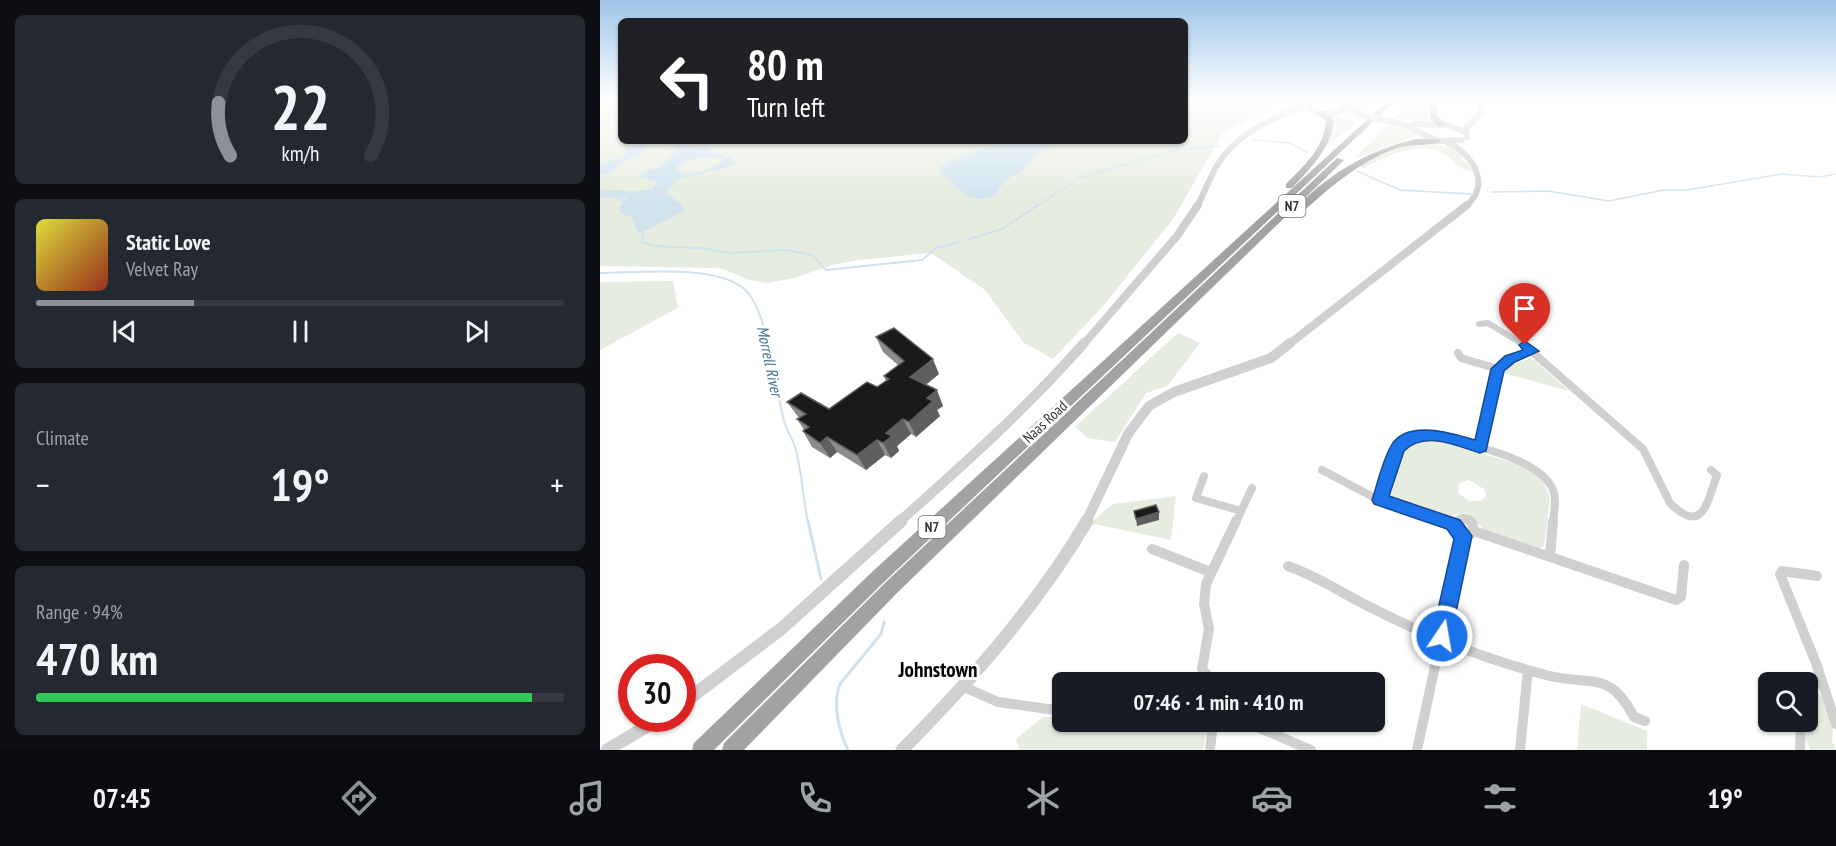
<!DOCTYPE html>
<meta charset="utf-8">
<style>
body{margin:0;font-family:"PT Sans Narrow",sans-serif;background:#242831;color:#f1f3f6;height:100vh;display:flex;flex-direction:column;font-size:22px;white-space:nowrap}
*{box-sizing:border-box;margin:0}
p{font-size:20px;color:#9ea1a6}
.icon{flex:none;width:33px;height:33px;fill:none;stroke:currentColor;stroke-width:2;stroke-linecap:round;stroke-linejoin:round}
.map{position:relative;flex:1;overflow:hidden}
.panel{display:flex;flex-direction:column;gap:15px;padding:15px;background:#0d0f14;width:600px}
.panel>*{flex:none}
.hud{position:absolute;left:18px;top:18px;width:570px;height:126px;border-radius:9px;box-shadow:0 2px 4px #0004;background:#202124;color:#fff;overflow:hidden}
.tools{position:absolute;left:1158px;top:672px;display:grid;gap:12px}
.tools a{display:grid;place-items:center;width:60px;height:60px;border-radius:9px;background:#171b24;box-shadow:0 2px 4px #0004;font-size:30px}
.speed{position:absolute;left:18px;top:654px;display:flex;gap:12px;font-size:30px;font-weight:700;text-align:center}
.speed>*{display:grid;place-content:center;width:78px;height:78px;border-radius:50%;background:#171b24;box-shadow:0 2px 4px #0004;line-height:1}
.speed .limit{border:9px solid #d22;background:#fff;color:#111}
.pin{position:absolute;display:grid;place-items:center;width:51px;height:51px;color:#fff;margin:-62px -26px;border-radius:50% 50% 50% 0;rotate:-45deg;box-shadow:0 0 6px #0007}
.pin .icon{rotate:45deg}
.me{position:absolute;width:66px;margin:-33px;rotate:12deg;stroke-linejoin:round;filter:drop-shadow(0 0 4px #0008)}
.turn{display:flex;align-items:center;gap:21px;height:126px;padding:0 30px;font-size:27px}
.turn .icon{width:78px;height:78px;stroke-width:2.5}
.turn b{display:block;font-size:42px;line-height:51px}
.big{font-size:45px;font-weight:700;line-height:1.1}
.panel .widget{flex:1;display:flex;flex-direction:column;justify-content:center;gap:9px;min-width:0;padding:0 21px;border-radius:9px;background:#242831}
.panel .dial{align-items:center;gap:0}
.dial svg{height:156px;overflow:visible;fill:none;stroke:#363941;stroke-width:7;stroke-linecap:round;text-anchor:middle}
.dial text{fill:#f1f3f6;stroke:none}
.song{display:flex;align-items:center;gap:18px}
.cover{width:72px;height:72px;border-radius:9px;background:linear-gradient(135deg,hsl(60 70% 55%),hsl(10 70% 35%))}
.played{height:6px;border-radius:3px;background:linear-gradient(90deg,#8c9099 30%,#363941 30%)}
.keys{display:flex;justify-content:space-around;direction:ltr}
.heat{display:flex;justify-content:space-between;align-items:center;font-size:33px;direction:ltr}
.charge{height:9px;border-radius:4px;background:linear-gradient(90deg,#34c759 94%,#363941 0)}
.trip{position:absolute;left:452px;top:672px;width:333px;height:60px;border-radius:9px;background:#171b24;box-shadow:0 2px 4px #0004;font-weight:700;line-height:60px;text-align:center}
.tab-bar{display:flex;height:96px;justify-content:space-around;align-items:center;background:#090b0e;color:#9ea1a6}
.tab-bar .icon{width:42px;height:42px}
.tab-bar .selected{color:#8c9099}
.tab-bar b{font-size:27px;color:#f1f3f6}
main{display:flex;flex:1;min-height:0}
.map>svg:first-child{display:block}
.green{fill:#e6ecdf;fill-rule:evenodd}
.water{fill:#cfe2ee;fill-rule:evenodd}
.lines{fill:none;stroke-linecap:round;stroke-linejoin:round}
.stream-far2{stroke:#cfe2ee;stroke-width:1.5}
.stream-far1{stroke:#cfe2ee;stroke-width:2}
.stream{stroke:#cfe2ee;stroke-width:3}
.minor-far2{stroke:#d0d0d0;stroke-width:6}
.minor-far1{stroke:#d0d0d0;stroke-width:8}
.minor{stroke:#d0d0d0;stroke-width:10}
.tertiary-far3{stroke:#d0d0d0;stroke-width:6}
.tertiary-far2{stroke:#d0d0d0;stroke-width:8}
.tertiary-far1{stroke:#d0d0d0;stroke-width:10}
.tertiary{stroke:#d0d0d0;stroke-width:13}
.trunk{fill:#a2a2a2;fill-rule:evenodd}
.tertiary-bridge{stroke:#d0d0d0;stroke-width:6}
.wall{fill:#8c8c8c}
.shaded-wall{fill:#5f5f5f}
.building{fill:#1a1a1a;stroke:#5f5f5f;stroke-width:1.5}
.route{fill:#1a73e8;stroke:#114b97;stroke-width:1.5}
.labels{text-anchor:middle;stroke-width:6;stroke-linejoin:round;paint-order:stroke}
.shield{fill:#fff;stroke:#707070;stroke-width:1.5}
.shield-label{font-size:14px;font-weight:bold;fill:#333}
.street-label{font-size:15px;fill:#333;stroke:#fff}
.water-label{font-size:16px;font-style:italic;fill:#3f7597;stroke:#fff}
.near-quarter-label{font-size:21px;font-weight:bold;fill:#000;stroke:#fff}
</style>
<main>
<section class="panel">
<div class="widget dial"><svg viewBox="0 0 100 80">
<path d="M14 69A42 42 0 1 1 86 69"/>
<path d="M14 69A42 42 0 0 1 8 42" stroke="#8c9099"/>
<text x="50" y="56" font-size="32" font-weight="700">22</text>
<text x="50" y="72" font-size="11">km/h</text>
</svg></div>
<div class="widget">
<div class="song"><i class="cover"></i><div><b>Static Love</b><p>Velvet Ray</p></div></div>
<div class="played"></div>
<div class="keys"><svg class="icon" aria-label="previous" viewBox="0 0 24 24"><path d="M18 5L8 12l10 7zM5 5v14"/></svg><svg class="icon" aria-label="pause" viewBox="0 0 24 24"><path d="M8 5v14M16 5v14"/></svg><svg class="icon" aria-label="next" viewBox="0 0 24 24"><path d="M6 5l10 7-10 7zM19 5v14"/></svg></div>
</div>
<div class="widget"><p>Climate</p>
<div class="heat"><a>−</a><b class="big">19°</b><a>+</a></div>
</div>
<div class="widget"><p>Range · 94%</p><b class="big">470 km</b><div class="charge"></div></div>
</section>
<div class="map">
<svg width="1236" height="750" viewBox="0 0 1236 750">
<rect width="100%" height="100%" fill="#fff"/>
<path class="green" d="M0 99H21V141H585V99H686L622 134 573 219 503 306 453 359 424 343 385 290 331 253 258 260 232 265 194 278 168 283 148 280 126 270 116 268 0 266Z
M815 99H830L829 119 824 122 796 118Z
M736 117 758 121 724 148Z
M789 124 803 128 817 136 754 159Z
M817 141 854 148 873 171C859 171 854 159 841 152 820 141 783 157 764 168L758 166 791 150Z
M73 281 78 308 0 350V282Z
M578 333 600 343 567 386 546 393 515 442 488 438 475 427Z
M931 358 934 360 969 391 904 373 911 365Z
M831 438 929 468 943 481 950 499 944 547 940 548 883 529 872 517 866 513 842 517 792 499 788 495 801 452 807 444ZM869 480 884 489 886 496 881 501H869L858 493 859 483Z
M576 496 571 540 490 523 513 504Z
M1210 687C1225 692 1236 726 1232 740L1236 750H1211L1206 740 1208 688Z
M981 704 1047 731V750H977Z
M443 717H462V722L608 723 603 750H419L416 739Z"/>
<path class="water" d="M585 99H621L630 105 620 109 600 111 585 120Z
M43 141H81L92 147H109L112 153 129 157 135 162 134 165 76 180 66 193 83 206 84 211 40 233 36 230 33 218 21 213 19 208 28 198 0 197V190C17 189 35 193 52 189L57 182 39 177 40 174 62 166 79 149C66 143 57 138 44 147L42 154 20 163 13 172 0 174V164L22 157 26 153 25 149ZM122 158 123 161C112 170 88 178 76 170 83 155 107 158 122 158Z
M407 141H459L436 155 422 171 404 181 396 195 380 199 368 197 339 171C344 157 392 147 407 141Z"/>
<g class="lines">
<path class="stream-far2" d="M0 128 21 104
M653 140 689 143 707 152
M757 171 800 190 871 194
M891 192 948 191 1009 201 1064 190H1087L1181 174 1219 177 1236 174
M10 196 27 202
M436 207 479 178 572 151 620 146"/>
<path class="stream-far1" d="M43 231 42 242 53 246 99 248 129 253 187 250 212 255 226 270 322 260 336 248 360 242
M369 239 402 229 438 205
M0 273C38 273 112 264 143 288 168 307 175 386 183 417 185 428 193 439 196 450 202 473 203 499 208 522"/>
<path class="stream" d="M208 521 221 579
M248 750C239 731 232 704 240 684L281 634 284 622"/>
<path class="minor-far2" d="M879 324 888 323 924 345"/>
<path class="minor-far1" d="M922 343 1043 449 1070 503C1103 536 1107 502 1117 475L1111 470
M858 353 861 358 898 369
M880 447 898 369 910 359 932 351
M722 470 773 497 846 522
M604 476 596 498 641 511
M780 500C793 462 790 435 838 435 869 445 940 458 953 490 957 499 954 512 953 522
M636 522 652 488"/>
<path class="minor" d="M855 528a9 9 0 1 1 18 0a9 9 0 1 1-18 0Z
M841 521 854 525
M874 531 1076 600 1081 597 1084 565
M552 549 610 572
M950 556 953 521
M688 566C719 577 745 595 774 609 829 637 891 661 950 676 992 686 1010 670 1034 717L1045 721
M1217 576 1182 571 1180 574 1216 663 1236 724
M613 682 602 669 609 629 604 604 606 584 636 521
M621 682H633
M1203 682 1222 684
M364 687 398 702 462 711
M646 722 711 750
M610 750 613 722
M817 750 863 536
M920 750 928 670
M1200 750 1201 722"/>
<path class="tertiary-far3" d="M716 99 706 105C717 116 734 118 746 107
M733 99 760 112
M802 124 838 141 862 140
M812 124 848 125 865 132
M867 137 866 128 881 114 880 99
M847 142C872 154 893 184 865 207
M597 207C604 193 610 177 618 164 637 132 675 118 707 104"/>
<path class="tertiary-far2" d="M483 345 577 236 598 205
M688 345 867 205"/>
<path class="tertiary-far1" d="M299 522C363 465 427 408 484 343
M486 522 528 434 549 406 574 392 671 358 690 343"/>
<path class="tertiary" d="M82 704 181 629 301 521
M7 750 61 718
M302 750C372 679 436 607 487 521"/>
<path class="trunk" d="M735 99H760L757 101 738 102Z
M790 99H797L284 582 114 750H92L94 743 272 572Z
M830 99H836L838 117 844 122V126H838L830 118Z
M718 111H724L734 120C731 148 711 168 692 188H686V184C704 166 724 148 726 121L718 115Z
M817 139H838L842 141C834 146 809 144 797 148 758 162 728 189 698 216H692L690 214C723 177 769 149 817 139Z
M737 158 744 160 298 592 144 750H122L124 743 286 582Z"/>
<path class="tertiary-bridge" d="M757 114 802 124"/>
</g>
<path class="wall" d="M276 337 339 374 326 385 343 406 337 410 340 416 316 437 311 434 297 446 299 451 291 458 285 455 266 470 237 452 230 458 212 447 203 431 204 430 197 419 199 418 187 402 229 409 277 387 286 381 284 376 298 365 283 352Z"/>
<path class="shaded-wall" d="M333 359 339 374 316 392 310 377Z
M337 390 343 406 337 410 340 416 316 437 309 422 327 398Z
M303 419 311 434 297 446 299 451 291 458 283 443 286 433Z
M227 437 237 452 230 458 220 443Z
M277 440 285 455 266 470 257 455Z
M559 512V520L537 526 536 519Z"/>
<path class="building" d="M294 328 333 359 310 377 337 390 327 398 333 401 309 422 303 419 286 433 292 436 283 443 277 440 257 455 227 437 220 443 203 431 209 427 197 419 206 414 187 402 201 393 229 409 267 382 277 387 289 379 284 376 304 361 276 337Z
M556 505 559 512 536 519 534 511Z"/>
<linearGradient id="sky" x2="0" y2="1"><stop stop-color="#9ec6ea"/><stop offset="0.49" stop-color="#fff"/><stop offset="1" stop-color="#fff" stop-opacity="0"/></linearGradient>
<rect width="1236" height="204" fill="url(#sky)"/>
<path class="route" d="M925 341 939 351 915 362 904 371 886 451 880 453C857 446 825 430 804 451L789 496 860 520 872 536 851 636 848 643 842 645 835 643 832 636 854 539 847 529 774 504 772 500C778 482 782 462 791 446 806 419 852 433 875 440L891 369 905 356 923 350 919 345Z"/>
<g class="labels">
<g class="shield">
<rect x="678.5" y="195" width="27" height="22" rx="4.5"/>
<rect x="318.5" y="516" width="27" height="22" rx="4.5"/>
</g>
<g class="shield-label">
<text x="692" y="211">N7</text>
<text x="332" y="532">N7</text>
</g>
<g class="street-label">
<text transform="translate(445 422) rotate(-43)" y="5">Naas Road</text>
</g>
<g class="water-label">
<text transform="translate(170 361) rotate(78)" y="6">Morrell River</text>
</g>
<g class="near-quarter-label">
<text x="338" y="677">Johnstown</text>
</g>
</g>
</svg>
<div class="tools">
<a><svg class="icon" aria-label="search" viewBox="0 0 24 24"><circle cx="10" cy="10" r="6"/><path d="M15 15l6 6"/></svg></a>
</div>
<div class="speed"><div class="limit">30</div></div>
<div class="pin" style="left:925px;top:345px;background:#d93025"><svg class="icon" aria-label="arrive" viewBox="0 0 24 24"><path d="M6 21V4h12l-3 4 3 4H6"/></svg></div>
<svg class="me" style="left:842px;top:636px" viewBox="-20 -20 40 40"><circle r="17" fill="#1a73e8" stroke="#fff" stroke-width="3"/><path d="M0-11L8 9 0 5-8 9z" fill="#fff"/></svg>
<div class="trip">07:46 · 1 min · 410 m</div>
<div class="hud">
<div class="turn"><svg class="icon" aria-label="left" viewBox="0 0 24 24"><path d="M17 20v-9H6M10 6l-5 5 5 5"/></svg><div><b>80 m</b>Turn left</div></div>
</div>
</div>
</main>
<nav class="tab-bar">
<b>07:45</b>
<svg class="icon selected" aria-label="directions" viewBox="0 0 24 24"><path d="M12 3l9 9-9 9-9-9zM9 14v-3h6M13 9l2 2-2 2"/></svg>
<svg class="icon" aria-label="music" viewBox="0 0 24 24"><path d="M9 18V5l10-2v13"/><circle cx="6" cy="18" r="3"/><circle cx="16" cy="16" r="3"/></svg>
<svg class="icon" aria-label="phone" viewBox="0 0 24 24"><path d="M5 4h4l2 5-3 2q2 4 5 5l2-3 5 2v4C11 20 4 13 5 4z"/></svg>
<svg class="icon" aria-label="climate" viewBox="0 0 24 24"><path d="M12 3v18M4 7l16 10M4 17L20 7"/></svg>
<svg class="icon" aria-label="car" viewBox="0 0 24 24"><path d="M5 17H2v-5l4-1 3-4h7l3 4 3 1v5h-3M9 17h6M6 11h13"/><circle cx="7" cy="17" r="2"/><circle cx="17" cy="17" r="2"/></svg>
<svg class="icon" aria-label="filters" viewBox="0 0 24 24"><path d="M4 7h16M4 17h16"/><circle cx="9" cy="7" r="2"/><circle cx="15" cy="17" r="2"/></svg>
<b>19°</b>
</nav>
